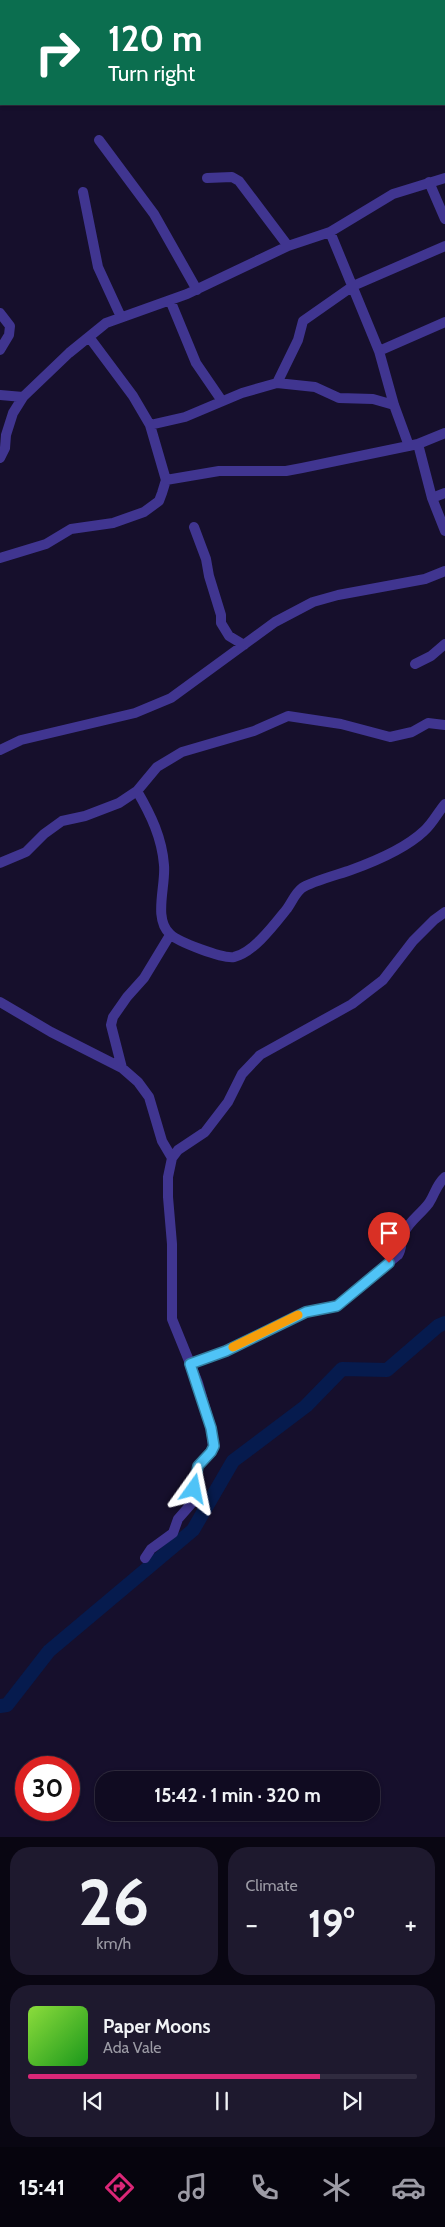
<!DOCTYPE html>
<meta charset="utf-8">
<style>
body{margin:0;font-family:Cabin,sans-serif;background:#1e192e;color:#f1f3f6;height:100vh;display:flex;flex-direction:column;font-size:19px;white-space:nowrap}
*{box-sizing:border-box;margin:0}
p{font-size:16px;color:#9c9ba5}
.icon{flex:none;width:28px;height:28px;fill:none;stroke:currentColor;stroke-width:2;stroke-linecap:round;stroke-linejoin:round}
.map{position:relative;height:1837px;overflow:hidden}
.details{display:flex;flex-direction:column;gap:10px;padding:10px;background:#090612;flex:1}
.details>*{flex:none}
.guide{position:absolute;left:0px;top:0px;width:445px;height:105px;box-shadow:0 1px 4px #0004,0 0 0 1px #302b3f;background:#0b6e4f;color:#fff;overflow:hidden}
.speed{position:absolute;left:15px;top:1756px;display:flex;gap:10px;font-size:25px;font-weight:700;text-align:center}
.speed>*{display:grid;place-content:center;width:65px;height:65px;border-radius:50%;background:#100b21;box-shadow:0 1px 4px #0004,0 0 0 1px #302b3f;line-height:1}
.speed .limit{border:8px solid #d22;background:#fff;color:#111}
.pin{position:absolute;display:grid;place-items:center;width:42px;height:42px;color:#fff;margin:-51px -21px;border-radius:50% 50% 50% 0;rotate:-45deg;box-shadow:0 0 5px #0007}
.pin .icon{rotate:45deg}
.me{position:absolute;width:55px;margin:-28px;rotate:12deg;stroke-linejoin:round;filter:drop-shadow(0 0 4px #0008)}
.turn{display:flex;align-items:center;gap:18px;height:105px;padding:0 25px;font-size:22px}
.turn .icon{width:65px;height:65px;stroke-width:2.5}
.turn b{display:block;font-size:35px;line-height:42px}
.big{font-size:38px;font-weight:700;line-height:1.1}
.details .widget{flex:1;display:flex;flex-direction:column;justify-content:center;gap:8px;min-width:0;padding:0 18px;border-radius:20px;background:#1e192e}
.details .dial{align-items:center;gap:0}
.dial b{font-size:65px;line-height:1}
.song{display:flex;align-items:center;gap:15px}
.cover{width:60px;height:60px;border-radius:8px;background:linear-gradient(135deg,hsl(90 70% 55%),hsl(120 70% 35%))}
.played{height:5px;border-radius:2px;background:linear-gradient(90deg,#db2777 75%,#302b3f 75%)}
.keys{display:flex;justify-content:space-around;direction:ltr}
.heat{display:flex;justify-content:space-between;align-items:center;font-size:28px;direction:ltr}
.details .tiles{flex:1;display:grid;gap:10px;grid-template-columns:1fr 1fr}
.widget:last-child{grid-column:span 2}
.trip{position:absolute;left:95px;top:1771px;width:285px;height:50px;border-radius:20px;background:#100b21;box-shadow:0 1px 4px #0004,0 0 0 1px #302b3f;font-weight:700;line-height:50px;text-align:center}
.tabs{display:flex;height:80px;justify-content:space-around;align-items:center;background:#06040d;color:#9c9ba5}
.tabs .icon{width:35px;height:35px}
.tabs .on{color:#db2777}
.tabs b{font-size:22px;color:#f1f3f6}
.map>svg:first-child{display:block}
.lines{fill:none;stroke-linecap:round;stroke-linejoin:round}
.river{stroke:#061b4e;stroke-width:14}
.minor{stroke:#403590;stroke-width:10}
.route-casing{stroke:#337fa1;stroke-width:12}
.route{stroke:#4fc3f7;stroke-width:9}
.slow{stroke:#f59e0b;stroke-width:9}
</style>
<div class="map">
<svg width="445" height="1837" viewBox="0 0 445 1837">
<rect width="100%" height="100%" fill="#160f2c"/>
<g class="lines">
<path class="river" d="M0 1706 7 1705 49 1651 193 1530 233 1461 306 1406 342 1369 387 1370 438 1326 445 1323"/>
<path class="minor" d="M62 1 63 0
M0 29H1
M99 140 154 214 197 290
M207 178 232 177 239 181 288 246
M429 182 445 219
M83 192 98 267 121 317
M330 232 379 351 394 405 409 446
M170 300 196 363 222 401
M0 313 10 326 9 335 0 350
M379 351 445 322
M277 383 298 340 303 321 353 286 445 246
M0 395 23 397
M150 425 185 417 242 393 277 383 315 387 339 398 373 399 394 405
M418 444 432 498 445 531
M0 458 5 448 6 435 13 413 23 397 69 353 106 323 187 294 288 246 330 232 393 194 445 178
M166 480 219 471H286L302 468 418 444 445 433
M432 498 445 493
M194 527 206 559 209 576 221 615V623L229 636 244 645
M0 558 46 544 71 529 113 523 144 512 159 501 162 493 166 480 150 425 133 396 89 337
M415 664 431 656 445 644
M0 750 21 740 135 713 171 698 275 622 313 602 338 595 425 579 445 571
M137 791C151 815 162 838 164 865 166 886 153 919 170 934 178 942 223 959 234 957 253 953 274 925 286 910 291 904 295 893 302 888 310 882 340 874 351 870 376 861 405 849 424 831 433 823 438 812 445 804
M0 863 26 852 44 834 62 821 85 816 119 803 137 791 157 767 182 752 254 731 288 716 341 724 390 737 412 732 428 723 445 725
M0 1002 51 1032 122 1068 138 1082 149 1097 162 1141 172 1158
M122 1068 111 1025 113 1017 127 997 144 978 170 935
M190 1364 226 1351 306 1312 337 1306 398 1255C403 1247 400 1241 404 1233 409 1221 421 1214 429 1203 435 1194 436 1185 445 1177
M145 1558 151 1549 173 1533 178 1519 192 1503 198 1466 211 1452 213 1446 211 1428 198 1383 172 1319V1244L168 1197V1177L172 1158 178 1150 205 1132 228 1102 242 1074 260 1055 352 1004 383 980 413 941 434 920 445 912"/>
</g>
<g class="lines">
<defs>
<path id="route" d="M194 1489 198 1466 211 1452 214 1446 211 1428 190 1364 226 1351 306 1312 337 1306 389 1263"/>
</defs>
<use href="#route" class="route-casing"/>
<use href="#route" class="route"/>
<path class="slow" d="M233 1347 298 1315"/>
</g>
</svg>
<div class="speed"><div class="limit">30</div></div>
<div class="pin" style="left:389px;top:1263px;background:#d93025"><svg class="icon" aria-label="arrive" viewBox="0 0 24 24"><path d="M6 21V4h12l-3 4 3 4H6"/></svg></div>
<svg class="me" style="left:194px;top:1489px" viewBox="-20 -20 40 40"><path d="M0-17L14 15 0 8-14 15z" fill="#4fc3f7" stroke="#fff" stroke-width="4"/></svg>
<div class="trip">15:42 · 1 min · 320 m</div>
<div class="guide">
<div class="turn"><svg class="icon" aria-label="right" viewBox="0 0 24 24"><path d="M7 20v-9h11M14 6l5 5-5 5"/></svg><div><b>120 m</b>Turn right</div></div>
</div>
</div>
<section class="details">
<div class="tiles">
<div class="widget dial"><b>26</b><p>km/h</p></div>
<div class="widget"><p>Climate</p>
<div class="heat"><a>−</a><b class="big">19°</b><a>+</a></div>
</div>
<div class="widget">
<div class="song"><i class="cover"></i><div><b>Paper Moons</b><p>Ada Vale</p></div></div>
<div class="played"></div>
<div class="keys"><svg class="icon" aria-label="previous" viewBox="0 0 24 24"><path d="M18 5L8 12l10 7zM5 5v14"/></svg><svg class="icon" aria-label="pause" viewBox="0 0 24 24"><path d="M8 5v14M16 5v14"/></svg><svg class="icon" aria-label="next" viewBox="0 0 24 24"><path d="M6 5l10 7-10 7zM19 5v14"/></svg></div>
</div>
</div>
</section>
<nav class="tabs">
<b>15:41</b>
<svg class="icon on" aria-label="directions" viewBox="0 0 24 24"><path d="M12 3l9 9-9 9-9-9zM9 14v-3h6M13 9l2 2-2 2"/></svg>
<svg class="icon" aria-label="music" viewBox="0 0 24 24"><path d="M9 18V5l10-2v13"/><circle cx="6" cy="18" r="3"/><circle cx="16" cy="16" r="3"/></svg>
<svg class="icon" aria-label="phone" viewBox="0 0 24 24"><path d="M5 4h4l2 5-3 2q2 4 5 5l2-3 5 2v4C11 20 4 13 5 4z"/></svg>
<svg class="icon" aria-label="climate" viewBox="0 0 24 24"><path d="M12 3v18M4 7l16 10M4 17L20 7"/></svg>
<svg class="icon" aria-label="car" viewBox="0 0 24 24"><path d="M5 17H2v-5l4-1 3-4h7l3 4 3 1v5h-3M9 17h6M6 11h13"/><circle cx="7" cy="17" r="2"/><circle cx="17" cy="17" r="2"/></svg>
</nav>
